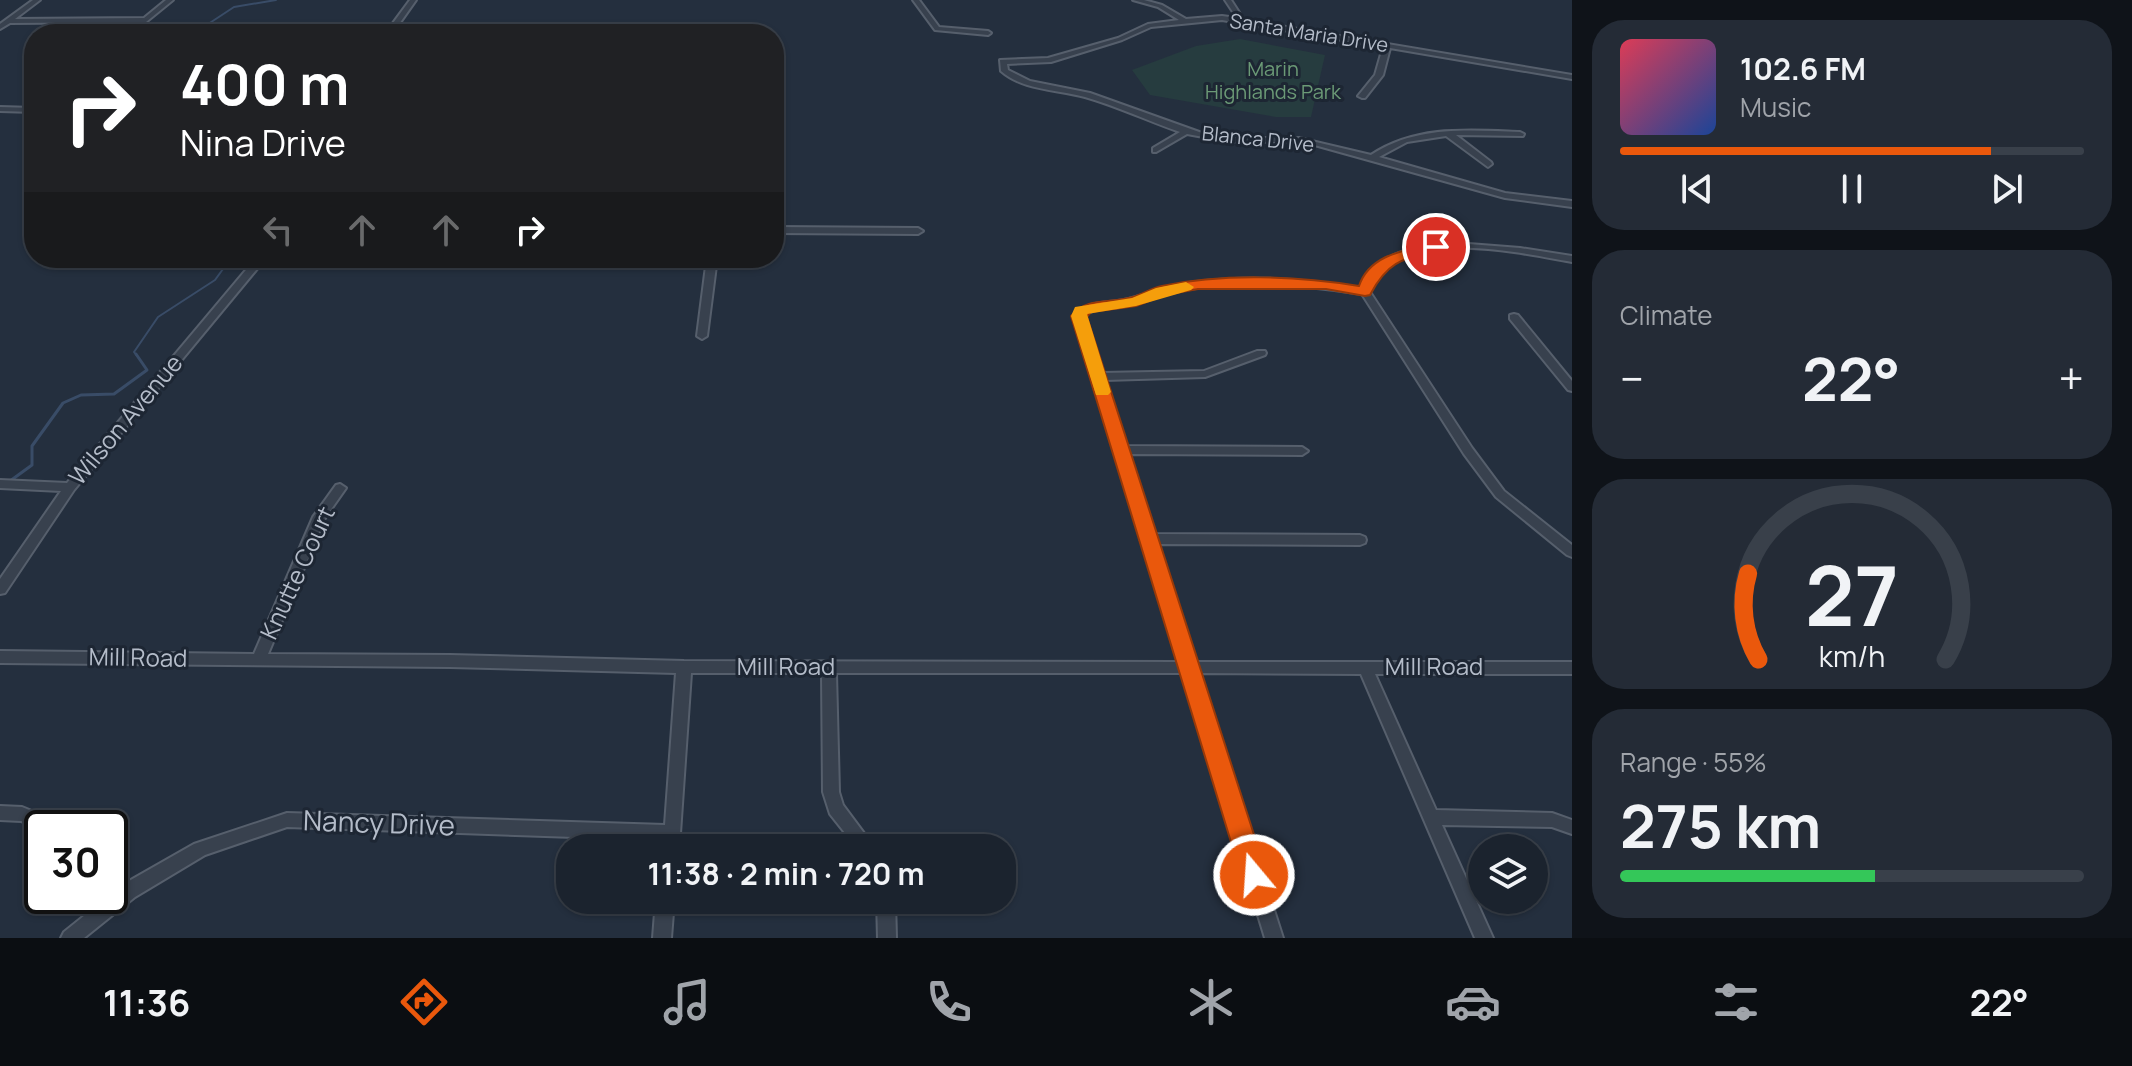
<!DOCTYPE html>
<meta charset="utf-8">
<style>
body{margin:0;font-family:Manrope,sans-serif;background:#242b36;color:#f1f3f6;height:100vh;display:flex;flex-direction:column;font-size:30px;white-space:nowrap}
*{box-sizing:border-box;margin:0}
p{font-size:26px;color:#a0a4aa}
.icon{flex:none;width:44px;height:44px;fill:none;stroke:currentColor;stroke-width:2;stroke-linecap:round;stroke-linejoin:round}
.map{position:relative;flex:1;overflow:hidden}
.sheet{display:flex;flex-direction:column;gap:20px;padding:20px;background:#0f1319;width:560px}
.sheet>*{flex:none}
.guide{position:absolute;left:24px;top:24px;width:760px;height:244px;border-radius:32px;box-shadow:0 2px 6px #0004,0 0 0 2px #39404a;background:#202124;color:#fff;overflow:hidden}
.fabs{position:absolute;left:1468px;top:834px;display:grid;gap:16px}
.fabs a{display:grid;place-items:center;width:80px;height:80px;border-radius:50%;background:#1b232e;box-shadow:0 2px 6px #0004,0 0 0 2px #39404a;font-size:40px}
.speed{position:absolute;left:24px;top:810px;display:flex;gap:16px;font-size:40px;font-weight:700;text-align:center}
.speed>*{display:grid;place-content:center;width:104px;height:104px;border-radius:50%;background:#1b232e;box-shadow:0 2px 6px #0004,0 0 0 2px #39404a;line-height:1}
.speed .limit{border:4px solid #111;border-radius:12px;background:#fff;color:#111}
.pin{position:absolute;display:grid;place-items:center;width:68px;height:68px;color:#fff;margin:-34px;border:4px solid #fff;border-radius:50%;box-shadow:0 2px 8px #0007}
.me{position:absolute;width:88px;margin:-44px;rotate:342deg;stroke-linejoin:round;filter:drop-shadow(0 0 6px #0008)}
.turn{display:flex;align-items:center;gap:28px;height:168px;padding:0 24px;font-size:36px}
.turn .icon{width:104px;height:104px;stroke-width:2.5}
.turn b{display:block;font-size:56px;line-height:68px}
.lanes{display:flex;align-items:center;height:76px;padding:0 24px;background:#0003;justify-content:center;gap:40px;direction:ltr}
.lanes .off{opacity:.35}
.big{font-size:60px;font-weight:700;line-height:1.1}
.sheet .card{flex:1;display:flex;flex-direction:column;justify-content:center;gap:12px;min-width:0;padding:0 28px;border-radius:32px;background:#242b36}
.sheet .dial{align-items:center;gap:0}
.dial svg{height:208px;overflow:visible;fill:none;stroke:#39404a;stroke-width:7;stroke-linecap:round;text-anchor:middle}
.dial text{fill:#f1f3f6;stroke:none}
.song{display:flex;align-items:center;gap:24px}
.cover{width:96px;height:96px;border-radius:12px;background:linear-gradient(135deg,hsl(350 70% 55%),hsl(220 70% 35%))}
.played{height:8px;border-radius:4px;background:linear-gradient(90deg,#ea580c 80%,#39404a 80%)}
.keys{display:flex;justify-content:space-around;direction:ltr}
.heat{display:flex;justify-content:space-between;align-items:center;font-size:44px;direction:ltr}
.charge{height:12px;border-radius:6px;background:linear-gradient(90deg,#34c759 55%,#39404a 0)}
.trip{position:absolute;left:556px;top:834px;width:460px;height:80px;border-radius:32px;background:#1b232e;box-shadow:0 2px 6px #0004,0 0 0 2px #39404a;font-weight:700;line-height:80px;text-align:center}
.tabs{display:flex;height:128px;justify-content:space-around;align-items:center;background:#0b0e12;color:#a0a4aa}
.tabs .icon{width:56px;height:56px}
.tabs .current{color:#ea580c}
.tabs b{font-size:36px;color:#f1f3f6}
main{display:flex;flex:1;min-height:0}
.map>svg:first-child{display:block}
.green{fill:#263c3f}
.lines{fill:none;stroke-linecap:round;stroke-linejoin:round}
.stream-far1{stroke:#394c67;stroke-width:2}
.stream{stroke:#394c67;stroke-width:3}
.minor-casing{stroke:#565f6c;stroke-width:4}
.minor{fill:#38414e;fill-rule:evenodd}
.route{fill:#ea580c;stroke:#983908;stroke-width:2}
.slow{fill:#f59e0b}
.labels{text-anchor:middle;stroke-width:6;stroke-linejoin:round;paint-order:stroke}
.far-street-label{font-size:20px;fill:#b4bcc9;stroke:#1d2633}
.far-park-label{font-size:20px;fill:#6b9a76;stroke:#1d2633}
.street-label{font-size:24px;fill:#b4bcc9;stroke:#1d2633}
.near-street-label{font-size:28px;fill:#b4bcc9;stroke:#1d2633}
</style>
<main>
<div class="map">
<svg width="1572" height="938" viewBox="0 0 1572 938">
<rect width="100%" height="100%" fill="#242f3e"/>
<path class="green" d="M1240 39 1325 55 1311 117H1276L1150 95 1132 70 1196 46Z"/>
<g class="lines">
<path class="stream-far1" d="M193 34 234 7 276 0
M137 356 134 352 158 317 215 280 231 258"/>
<path class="stream" d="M10 481 32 465V446L63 403 81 395 114 394 147 370 136 354"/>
<defs>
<path id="minor" d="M33 0H40L15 19 144 18 166 0H173L146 22 10 23 0 29V24Z
M410 0H416L392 34H385Z
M913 0H919L939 27 988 31 991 33 988 35 935 30Z
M1133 0H1144L1162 5 1186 19 1222 16 1237 18 1225 0H1231L1244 20 1572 75V79L1390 48 1383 75 1365 98H1362L1358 96 1375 75 1383 47 1222 20 1151 27 1122 40 1051 62 1007 64 1008 70 1030 81 1090 93 1202 133 1231 138H1299L1371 155C1416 125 1469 130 1520 132L1524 134 1523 136 1456 135 1491 162 1492 164 1488 167 1446 136 1407 142 1379 157 1505 193 1572 201V207L1505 198 1311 144 1288 142H1231L1187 134 1156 152H1153V148L1180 132C1148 121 1117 106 1085 97 1057 89 1024 91 1001 71L1000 60 1048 58 1118 38 1148 24 1179 20 1158 7Z
M0 107 34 108V112L0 111Z
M774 227 918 228 923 231 918 234 774 233Z
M1456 243 1520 248 1572 256V262C1521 253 1425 231 1383 271 1378 276 1374 285 1370 292L1472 448 1504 491 1572 545V557L1567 555 1496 497 1464 454 1362 294C1307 285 1251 281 1196 288 1172 291 1148 300 1125 306 1112 309 1093 307 1084 316L1102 373 1204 371 1257 351H1265L1266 353 1265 355 1205 377 1105 380 1126 446 1302 447 1308 451 1302 455 1128 454 1154 534 1360 535 1365 537 1366 540 1365 543 1360 545 1157 544 1195 662H1572V674H1375L1436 810 1552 813 1572 820V834L1552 827 1442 825 1493 938H1475L1361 674 1198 673 1283 938H1265L1184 673H836L839 792 843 805 875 848H857L830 814 823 792 822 673H691L679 848H663V840L287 827 205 855 135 897 84 938H61L64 932 115 891 110 888V870L129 881 194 844 287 813 665 825 676 673 450 667 0 663V651L254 654 313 517 336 485 340 484 346 488 325 518 268 654 450 655 684 661 1180 662 1144 543 1140 539 1141 536 1074 316C1088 300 1104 304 1124 300 1148 294 1172 285 1196 282 1251 275 1308 279 1362 289 1366 281 1370 272 1376 267 1398 247 1428 245 1456 243Z
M256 258H266L74 490 5 593 0 594V579L61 491 0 488V480L67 483Z
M707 258H717L707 336 702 339 697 336Z
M1514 314 1518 315 1572 381V391L1568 390 1510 319V315Z
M0 806 22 807 61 823 63 828H42V830L21 821 0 820Z
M656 900H674L671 938H653Z
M877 900H895L896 938H878Z"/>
</defs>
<use href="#minor" class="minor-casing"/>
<use href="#minor" class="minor"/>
</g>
<path class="route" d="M1436 243 1443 247 1441 250C1404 259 1389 259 1370 295L1365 296 1326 289H1198L1165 295 1136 306 1091 312 1087 317 1267 875 1263 884 1254 888 1245 884 1241 875 1071 316C1087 296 1111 304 1133 297 1143 294 1152 288 1162 286 1224 273 1297 276 1359 286 1370 253 1408 250 1436 243Z"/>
<path class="slow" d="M1186 282 1194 287 1191 290 1136 306 1087 314 1111 392 1108 395H1096L1071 316 1075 307 1132 298 1156 288Z"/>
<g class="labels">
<g class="far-street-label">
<text transform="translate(1309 33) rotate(9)" y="7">Santa Maria Drive</text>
<text transform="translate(1258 139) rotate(6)" y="7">Blanca Drive</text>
</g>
<g class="far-park-label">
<text x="1273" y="76">Marin<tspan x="1273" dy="23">Highlands Park</tspan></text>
</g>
<g class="street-label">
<text transform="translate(126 420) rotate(-50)" y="8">Wilson Avenue</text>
<text transform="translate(298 573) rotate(-65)" y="8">Knutte Court</text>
<text transform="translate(138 658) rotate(1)" y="8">Mill Road</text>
<text x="786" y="675">Mill Road</text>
<text x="1434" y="675">Mill Road</text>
</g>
<g class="near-street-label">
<text transform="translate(379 823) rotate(2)" y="10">Nancy Drive</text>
</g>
</g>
</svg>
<div class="fabs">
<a><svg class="icon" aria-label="layers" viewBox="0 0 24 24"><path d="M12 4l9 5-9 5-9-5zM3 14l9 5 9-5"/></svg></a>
</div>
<div class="speed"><div class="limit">30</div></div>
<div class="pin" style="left:1436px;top:247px;background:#d93025"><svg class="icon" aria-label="arrive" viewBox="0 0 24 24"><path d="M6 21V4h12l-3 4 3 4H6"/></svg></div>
<svg class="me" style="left:1254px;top:875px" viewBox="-20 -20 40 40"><circle r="17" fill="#ea580c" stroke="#fff" stroke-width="3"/><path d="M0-11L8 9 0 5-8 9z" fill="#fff"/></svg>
<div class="trip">11:38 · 2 min · 720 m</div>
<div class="guide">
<div class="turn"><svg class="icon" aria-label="right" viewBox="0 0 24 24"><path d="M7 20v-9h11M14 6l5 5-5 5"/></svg><div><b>400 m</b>Nina Drive</div></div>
<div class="lanes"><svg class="icon off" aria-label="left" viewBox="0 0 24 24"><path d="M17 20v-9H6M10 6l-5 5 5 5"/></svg><svg class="icon off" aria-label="ahead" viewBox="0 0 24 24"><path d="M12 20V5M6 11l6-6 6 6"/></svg><svg class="icon off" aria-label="ahead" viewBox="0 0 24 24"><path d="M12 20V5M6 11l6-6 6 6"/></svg><svg class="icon" aria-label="right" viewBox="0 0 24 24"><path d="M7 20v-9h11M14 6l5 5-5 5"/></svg></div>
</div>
</div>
<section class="sheet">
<div class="card">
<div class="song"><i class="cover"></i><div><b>102.6 FM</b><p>Music</p></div></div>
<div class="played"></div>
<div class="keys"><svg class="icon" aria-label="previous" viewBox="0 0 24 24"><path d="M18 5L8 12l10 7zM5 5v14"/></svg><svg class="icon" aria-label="pause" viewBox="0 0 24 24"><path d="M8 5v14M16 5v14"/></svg><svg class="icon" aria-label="next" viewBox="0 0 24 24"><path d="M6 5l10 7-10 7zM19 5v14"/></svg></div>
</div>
<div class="card"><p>Climate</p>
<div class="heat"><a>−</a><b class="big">22°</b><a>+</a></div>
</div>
<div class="card dial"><svg viewBox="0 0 100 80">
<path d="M14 69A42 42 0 1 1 86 69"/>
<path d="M14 69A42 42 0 0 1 10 36" stroke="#ea580c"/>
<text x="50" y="56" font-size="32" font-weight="700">27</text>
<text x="50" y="72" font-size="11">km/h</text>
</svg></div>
<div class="card"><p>Range · 55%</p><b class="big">275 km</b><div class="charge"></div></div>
</section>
</main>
<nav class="tabs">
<b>11:36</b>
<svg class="icon current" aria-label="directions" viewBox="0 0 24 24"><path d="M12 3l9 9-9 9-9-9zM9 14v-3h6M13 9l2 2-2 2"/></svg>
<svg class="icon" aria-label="music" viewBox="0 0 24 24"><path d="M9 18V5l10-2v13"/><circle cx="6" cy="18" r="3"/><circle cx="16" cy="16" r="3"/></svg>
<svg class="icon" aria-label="phone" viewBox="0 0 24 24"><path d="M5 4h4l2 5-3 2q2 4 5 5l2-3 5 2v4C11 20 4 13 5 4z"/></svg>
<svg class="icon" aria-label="climate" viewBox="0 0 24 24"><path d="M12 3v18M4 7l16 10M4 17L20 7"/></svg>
<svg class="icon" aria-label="car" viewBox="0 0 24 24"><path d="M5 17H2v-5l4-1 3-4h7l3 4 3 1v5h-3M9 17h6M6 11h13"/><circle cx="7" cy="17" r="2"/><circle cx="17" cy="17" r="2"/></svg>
<svg class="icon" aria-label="filters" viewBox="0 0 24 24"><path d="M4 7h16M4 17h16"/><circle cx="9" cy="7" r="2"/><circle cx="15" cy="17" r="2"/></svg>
<b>22°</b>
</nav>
